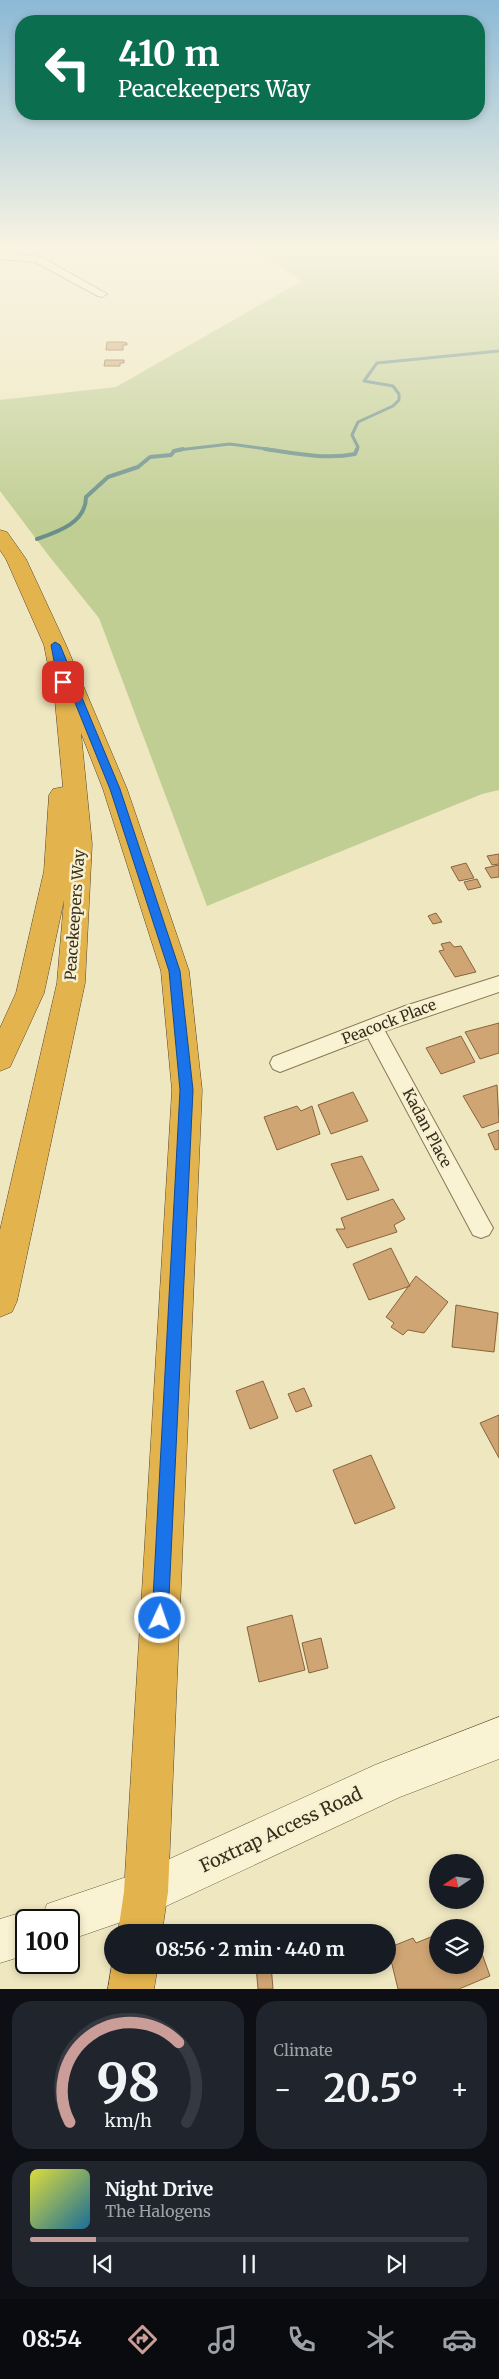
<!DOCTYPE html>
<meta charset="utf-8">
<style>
body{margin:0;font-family:Merriweather,serif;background:#20242c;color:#f1f3f6;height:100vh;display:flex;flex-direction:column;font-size:19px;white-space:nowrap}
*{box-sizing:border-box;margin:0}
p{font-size:16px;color:#9ea1a6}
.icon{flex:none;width:28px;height:28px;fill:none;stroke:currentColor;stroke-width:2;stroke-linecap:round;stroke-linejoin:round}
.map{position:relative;height:1989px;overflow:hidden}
.side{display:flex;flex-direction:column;gap:12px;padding:12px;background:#0d0f14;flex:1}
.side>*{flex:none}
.hud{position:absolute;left:15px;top:15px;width:470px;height:105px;border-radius:20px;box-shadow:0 2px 8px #0003;background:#0b6e4f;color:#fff;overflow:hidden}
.needle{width:32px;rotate:257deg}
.buttons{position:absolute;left:429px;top:1854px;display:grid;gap:10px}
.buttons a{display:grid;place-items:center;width:55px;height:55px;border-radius:50%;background:#171b24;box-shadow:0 2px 8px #0003;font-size:25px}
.speed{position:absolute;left:15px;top:1909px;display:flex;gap:10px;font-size:25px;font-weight:700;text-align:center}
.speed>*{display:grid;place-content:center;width:65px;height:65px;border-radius:50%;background:#171b24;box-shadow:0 2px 8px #0003;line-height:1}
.speed .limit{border:2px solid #111;border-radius:8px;background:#fff;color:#111}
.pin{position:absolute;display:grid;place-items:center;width:42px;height:42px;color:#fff;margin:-21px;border-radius:10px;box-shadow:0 2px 8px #0006}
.me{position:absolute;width:55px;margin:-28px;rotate:3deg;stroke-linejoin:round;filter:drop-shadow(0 0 4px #0008)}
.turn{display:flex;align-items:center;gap:18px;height:105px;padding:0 20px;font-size:22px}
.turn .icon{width:65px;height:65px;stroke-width:2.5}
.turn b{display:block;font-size:35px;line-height:42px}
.big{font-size:38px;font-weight:700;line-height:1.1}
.side .card{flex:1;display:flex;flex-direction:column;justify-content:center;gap:8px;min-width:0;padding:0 18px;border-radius:20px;background:#20242c}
.side .dial{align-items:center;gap:0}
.dial svg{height:130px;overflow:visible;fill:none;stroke:#363941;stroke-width:7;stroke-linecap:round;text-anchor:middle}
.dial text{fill:#f1f3f6;stroke:none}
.song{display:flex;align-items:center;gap:15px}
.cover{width:60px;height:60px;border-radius:8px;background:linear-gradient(135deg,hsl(60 70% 55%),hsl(200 70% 35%))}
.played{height:5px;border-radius:2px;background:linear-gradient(90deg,#ca9d98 15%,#363941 15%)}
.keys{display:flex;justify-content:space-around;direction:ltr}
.heat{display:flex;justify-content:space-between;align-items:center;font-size:28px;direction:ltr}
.side .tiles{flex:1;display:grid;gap:12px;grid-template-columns:1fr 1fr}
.card:last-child{grid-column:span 2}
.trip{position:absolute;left:104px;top:1924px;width:292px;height:50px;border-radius:25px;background:#171b24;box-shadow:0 2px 8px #0003;font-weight:700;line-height:50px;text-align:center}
.menu{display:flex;height:80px;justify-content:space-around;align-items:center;background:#090b0e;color:#9ea1a6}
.menu .icon{width:35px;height:35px}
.menu .on{color:#ca9d98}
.menu b{font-size:22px;color:#f1f3f6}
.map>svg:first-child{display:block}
.green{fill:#c0ce94}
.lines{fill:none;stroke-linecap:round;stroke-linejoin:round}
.stream-far1{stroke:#6a8f8b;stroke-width:3}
.stream{stroke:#6a8f8b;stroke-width:4}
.building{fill:#cfa574;stroke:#89643c}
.minor-casing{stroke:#897857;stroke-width:2}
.secondary-casing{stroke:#6b593b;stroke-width:1}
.motorway-casing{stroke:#56452c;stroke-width:1}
.minor{fill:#faf3d3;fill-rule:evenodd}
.secondary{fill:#faf3d3;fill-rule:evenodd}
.motorway{fill:#e3b34d;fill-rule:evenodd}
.route{fill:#1a73e8;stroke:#114b97}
.labels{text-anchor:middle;stroke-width:5;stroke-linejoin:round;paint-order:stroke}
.street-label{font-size:15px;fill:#382d1c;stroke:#f7f0d0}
.near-street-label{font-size:18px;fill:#382d1c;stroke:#f7f0d0}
</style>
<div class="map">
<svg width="499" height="1989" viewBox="0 0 499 1989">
<rect width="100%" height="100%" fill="#efe7c0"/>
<path class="green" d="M247 247H499V790L482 794 207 906 99 618 49 556 0 491V400L116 387 302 281Z"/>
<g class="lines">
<path class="stream-far1" d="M178 450 230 444 274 450
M357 450 358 447 352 435 358 422 393 406 399 400V394L393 386 364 381 377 363 499 351"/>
<path class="stream" d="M265 449C294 453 326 460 355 454L357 449
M37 539C57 532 86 523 86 497L108 477 138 467 150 457 171 455 174 451 183 449"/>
</g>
<path class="building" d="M107 342H123L127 343V345H123V350H106Z
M105 360H124V363H120V366H104Z
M499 854V864L492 865 487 856Z
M466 863 474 878 459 881 451 867Z
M499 865V877L491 878 485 868Z
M477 879 481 887 468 890 464 882Z
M436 913 442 922 433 924 428 916Z
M450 942 454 947 461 946 476 972 455 977 439 951 444 950 441 944Z
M499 1023V1053L480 1059 465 1032Z
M461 1036 475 1062 441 1074 426 1048Z
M497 1085 499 1122 482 1128 463 1096Z
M353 1092 368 1121 331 1134 318 1105Z
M297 1106 301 1111 312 1106 320 1134 277 1150 264 1117Z
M499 1130V1149L495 1150 488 1134Z
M362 1156 379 1190 347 1200 331 1164Z
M393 1199 405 1219 394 1225 397 1232 347 1248 336 1229H345L341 1218Z
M391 1248 410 1286 369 1300 353 1264Z
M416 1276 448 1302 424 1333 408 1330 403 1335 391 1327 394 1323 386 1317Z
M456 1305 498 1313 494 1352 452 1347Z
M263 1381 278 1418 250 1429 236 1391Z
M304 1388 312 1406 296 1412 288 1394Z
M499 1415V1458L480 1423Z
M371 1455 395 1508 355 1524 333 1470Z
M292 1615 305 1670 259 1682 247 1627Z
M321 1638 328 1668 309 1673 302 1643Z
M438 1934V1965H475V1934L490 1976 459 1989H398L388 1948 413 1938 416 1943Z
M271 1965 273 1989H258L256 1966Z"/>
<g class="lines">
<defs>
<path id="minor" d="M0 253 41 257 107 294 102 297 98 296 35 262 0 259Z
M499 976V992L385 1031 489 1221 493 1228 489 1235 481 1238 473 1235 368 1038 280 1072 273 1069 270 1063 273 1057 405 1006Z"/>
<path id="secondary" d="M499 1717V1759L400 1797 162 1908 69 1940V1920H26V1955L0 1963V1919L26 1911 42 1917 47 1904 141 1872 375 1765Z"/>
<path id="motorway" d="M0 530 7 532 26 559 66 645 127 789 189 971 202 1090 168 1892 162 1932H118L124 1892 172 1090 161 971 103 789 81 733 92 844 85 983 17 1301 12 1312 0 1317V1230L57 983 64 900 44 993 10 1067 0 1071V1028L16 993 44 871 49 795 53 789 63 787 55 701 44 645 6 559 0 550Z
M112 1965H158L154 1989H108Z"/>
</defs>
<use href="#minor" class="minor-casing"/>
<use href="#secondary" class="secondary-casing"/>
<use href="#motorway" class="motorway-casing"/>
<use href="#minor" class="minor"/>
<use href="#secondary" class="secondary"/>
<use href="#motorway" class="motorway"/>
</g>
<linearGradient id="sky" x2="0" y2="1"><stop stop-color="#8cb9d6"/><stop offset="0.47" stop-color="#f8f4e3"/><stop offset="1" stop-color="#f8f4e3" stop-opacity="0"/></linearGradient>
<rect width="499" height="525" fill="url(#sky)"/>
<path class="route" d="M55 642 60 645 120 789 180 971 193 1090 168 1618 166 1624 160 1626 154 1624 152 1618 180 1090 169 971 110 789 67 683 63 685 58 682 51 645Z"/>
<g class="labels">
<g class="street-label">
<text transform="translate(75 915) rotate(-86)" y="5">Peacekeepers Way</text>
<text transform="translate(389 1022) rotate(-21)" y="5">Peacock Place</text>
<text transform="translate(427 1128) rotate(62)" y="5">Kadan Place</text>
</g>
<g class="near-street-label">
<text transform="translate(281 1830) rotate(-25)" y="6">Foxtrap Access Road</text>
</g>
</g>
</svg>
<div class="buttons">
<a><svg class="needle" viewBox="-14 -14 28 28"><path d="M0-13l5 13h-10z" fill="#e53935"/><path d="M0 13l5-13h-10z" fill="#9ea1a6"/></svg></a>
<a><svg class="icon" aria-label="layers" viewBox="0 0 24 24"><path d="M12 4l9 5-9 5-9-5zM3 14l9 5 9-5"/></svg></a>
</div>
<div class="speed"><div class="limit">100</div></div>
<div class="pin" style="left:63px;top:682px;background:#d93025"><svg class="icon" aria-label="arrive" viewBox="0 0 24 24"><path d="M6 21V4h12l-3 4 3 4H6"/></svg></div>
<svg class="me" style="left:160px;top:1618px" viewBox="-20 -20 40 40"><circle r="17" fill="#1a73e8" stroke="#fff" stroke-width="3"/><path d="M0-11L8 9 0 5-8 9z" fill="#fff"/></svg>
<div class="trip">08:56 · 2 min · 440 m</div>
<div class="hud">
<div class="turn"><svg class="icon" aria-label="left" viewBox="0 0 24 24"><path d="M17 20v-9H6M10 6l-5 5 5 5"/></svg><div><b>410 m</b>Peacekeepers Way</div></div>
</div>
</div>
<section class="side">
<div class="tiles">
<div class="card dial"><svg viewBox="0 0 100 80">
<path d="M14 69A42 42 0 1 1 86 69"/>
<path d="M14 69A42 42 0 0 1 81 20" stroke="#ca9d98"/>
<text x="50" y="56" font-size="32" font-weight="700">98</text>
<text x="50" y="72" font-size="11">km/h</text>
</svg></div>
<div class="card"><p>Climate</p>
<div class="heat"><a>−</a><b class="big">20.5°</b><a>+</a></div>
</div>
<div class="card">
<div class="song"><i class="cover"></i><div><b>Night Drive</b><p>The Halogens</p></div></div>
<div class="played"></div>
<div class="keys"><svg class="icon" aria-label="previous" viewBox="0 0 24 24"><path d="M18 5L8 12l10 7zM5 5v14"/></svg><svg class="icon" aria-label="pause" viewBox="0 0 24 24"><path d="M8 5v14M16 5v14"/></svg><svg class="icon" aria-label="next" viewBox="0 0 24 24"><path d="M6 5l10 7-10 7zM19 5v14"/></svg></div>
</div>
</div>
</section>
<nav class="menu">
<b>08:54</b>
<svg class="icon on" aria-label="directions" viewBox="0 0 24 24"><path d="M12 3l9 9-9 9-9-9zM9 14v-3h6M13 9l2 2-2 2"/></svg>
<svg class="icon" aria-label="music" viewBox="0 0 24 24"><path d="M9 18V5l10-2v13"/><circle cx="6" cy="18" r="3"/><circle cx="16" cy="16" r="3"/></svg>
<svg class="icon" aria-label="phone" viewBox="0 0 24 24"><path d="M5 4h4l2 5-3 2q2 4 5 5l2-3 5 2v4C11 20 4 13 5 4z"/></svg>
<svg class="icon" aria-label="climate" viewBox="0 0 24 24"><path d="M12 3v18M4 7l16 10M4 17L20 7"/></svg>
<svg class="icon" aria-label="car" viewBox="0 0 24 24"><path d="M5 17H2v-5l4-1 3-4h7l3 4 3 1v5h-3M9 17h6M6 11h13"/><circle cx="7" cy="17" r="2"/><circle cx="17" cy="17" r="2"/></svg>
</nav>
